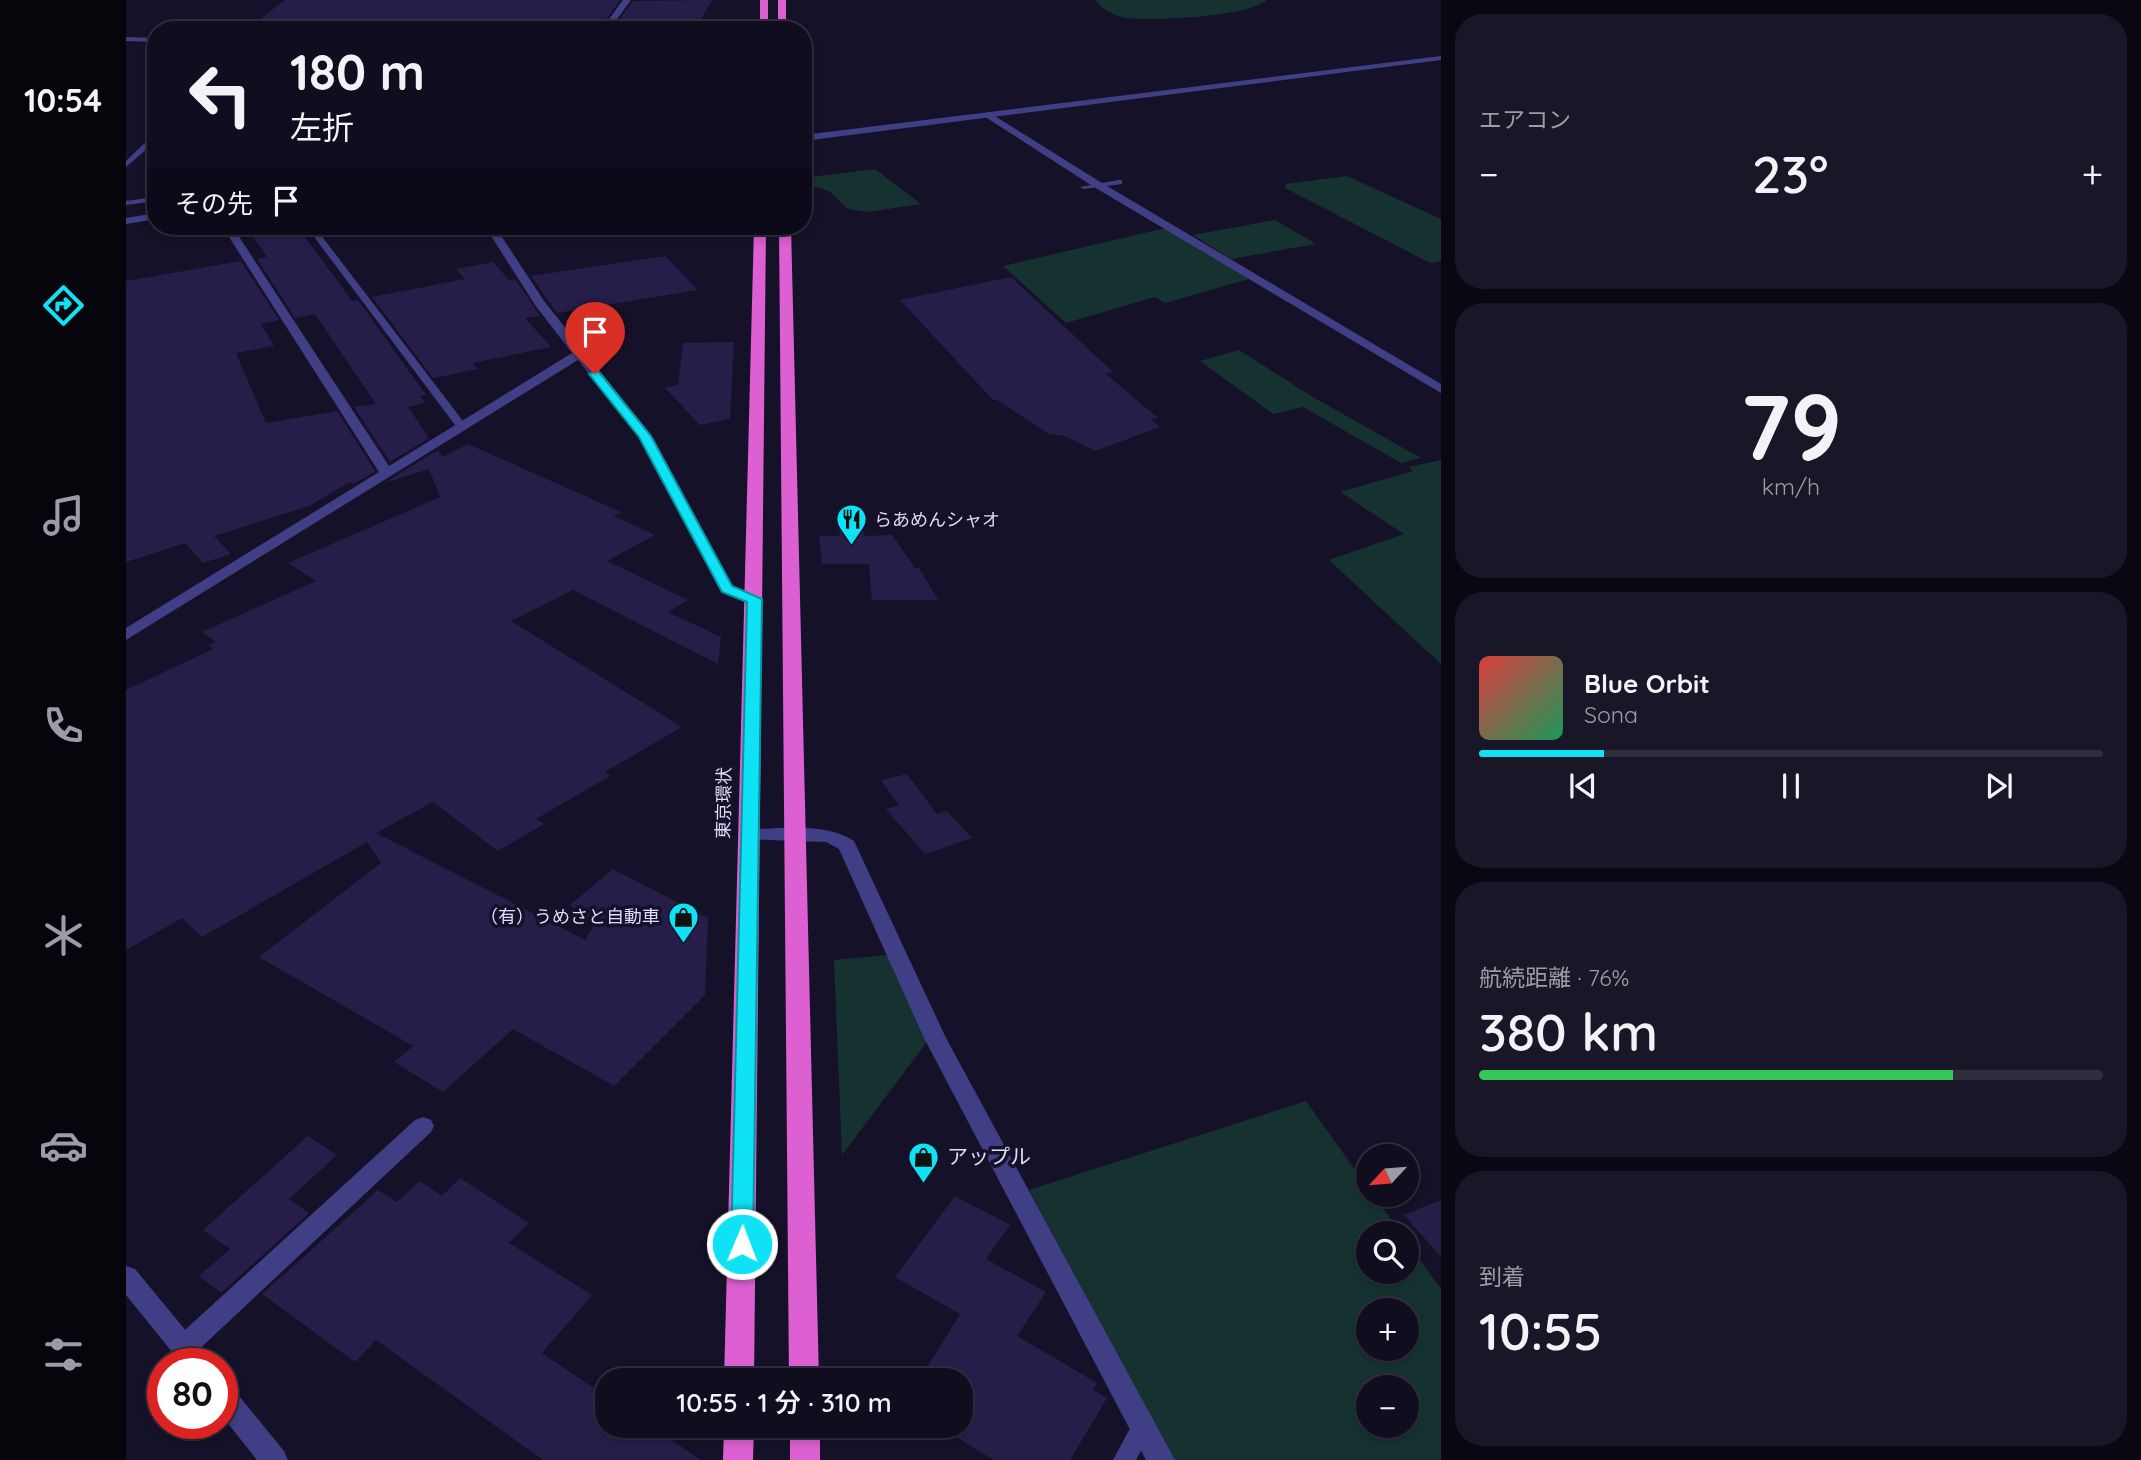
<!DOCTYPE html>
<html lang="ja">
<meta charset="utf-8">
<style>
body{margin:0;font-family:Quicksand,"Noto Sans JP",sans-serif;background:#191628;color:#f1f3f6;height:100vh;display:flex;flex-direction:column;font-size:26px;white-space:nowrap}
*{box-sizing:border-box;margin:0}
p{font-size:23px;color:#9c9ca4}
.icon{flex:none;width:38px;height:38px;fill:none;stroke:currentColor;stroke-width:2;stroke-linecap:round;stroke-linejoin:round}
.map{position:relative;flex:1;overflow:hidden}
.panel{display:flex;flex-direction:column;gap:14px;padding:14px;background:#090711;width:700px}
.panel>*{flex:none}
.banner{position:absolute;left:21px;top:21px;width:665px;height:214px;border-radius:28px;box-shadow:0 4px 10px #0003,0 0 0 2px #302d3d;background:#100d1f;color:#f1f3f6;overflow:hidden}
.needle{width:46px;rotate:244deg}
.fabs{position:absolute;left:1230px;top:1144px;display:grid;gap:14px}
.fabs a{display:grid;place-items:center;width:63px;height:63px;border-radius:50%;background:#100d1f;box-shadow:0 4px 10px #0003,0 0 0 2px #302d3d;font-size:35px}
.speed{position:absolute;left:21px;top:1348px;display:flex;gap:14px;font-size:35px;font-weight:700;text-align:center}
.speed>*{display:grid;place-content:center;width:91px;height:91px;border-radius:50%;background:#100d1f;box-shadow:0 4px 10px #0003,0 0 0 2px #302d3d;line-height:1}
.speed .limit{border:10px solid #d22;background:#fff;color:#111}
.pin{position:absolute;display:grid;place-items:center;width:60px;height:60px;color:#fff;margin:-72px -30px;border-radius:50% 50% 50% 0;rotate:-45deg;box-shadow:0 0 7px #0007}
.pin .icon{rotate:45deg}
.me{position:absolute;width:77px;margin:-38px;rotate:1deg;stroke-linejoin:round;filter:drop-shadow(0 0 5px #0008)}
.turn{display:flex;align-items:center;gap:24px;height:147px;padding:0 28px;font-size:32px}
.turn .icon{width:91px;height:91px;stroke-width:2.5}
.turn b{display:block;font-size:49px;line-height:60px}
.then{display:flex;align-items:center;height:66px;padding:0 28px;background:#0003;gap:14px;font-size:26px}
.big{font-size:52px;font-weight:600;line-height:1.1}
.panel .widget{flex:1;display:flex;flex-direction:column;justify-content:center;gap:10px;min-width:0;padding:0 24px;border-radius:28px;background:#191628}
.panel .dial{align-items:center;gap:0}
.dial b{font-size:91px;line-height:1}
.song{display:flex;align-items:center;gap:21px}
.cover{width:84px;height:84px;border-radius:10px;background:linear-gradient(135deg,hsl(0 70% 55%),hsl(150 70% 35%))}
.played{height:7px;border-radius:4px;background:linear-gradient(90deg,#0fe2f5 20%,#302d3d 20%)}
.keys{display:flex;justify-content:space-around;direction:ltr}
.heat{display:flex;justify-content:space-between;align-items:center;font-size:38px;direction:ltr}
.charge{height:10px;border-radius:5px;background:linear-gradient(90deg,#34c759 76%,#302d3d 0)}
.trip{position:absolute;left:469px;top:1368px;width:378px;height:70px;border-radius:28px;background:#100d1f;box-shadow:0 4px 10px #0003,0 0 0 2px #302d3d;font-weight:600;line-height:70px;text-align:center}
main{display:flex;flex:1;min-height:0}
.tabs{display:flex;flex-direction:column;width:126px;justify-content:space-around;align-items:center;background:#06050c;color:#9c9ca4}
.tabs .icon{width:49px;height:49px}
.tabs .selected{color:#0fe2f5}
.tabs b{font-size:32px;color:#f1f3f6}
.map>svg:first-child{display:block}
.green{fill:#153231;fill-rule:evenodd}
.building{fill:#261e49}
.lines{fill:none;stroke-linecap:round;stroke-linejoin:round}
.service{fill:#403f85;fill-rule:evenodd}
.minor{fill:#403f85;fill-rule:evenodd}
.tertiary{fill:#403f85;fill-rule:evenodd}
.trunk{fill:#dc60d1;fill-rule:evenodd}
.route{fill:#0fe2f5;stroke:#0a939f;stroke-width:2}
.labels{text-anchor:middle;stroke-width:7;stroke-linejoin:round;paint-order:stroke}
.poi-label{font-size:18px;fill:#dedbfd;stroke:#151129;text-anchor:start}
.street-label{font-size:18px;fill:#dedbfd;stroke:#151129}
.near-poi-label{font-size:21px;fill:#dedbfd;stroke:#151129;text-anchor:start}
</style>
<main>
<nav class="tabs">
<b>10:54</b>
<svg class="icon selected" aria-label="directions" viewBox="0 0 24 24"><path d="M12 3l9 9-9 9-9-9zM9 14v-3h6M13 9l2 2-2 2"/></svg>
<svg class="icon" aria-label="music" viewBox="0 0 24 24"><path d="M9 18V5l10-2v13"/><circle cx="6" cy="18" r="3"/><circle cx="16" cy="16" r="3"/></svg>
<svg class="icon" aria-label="phone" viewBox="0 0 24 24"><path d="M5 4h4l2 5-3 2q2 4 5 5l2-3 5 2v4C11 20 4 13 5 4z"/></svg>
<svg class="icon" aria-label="climate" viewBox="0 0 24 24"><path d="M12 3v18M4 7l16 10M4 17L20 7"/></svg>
<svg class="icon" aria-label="car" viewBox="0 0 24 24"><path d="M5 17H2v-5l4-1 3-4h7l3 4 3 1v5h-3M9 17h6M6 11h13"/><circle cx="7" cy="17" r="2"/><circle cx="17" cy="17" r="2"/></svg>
<svg class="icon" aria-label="filters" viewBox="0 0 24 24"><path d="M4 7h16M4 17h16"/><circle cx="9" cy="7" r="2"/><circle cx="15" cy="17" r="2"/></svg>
</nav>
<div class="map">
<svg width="1315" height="1460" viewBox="0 0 1315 1460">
<rect width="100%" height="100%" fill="#151129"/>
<path class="green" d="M969 0H1141C1122 17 1029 21 1001 18 988 17 977 9 969 0Z
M749 169 795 204 742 212 722 209 703 191 677 183V178Z
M1221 176 1315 219V261L1304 263 1159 188 1160 184Z
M1149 220 1190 244 1105 259 1067 235Z
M1040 228 1126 278 1039 303 1029 297 940 323 877 266Z
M1113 350 1185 396 1295 458 1275 463 1177 407 1147 414 1074 361Z
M1315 460V664L1203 560 1278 534 1214 492 1287 471 1282 467Z
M762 955 803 1039 716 1155 708 960Z
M1180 1101 1242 1188V1195H1248L1275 1234H1242V1272H1281V1242L1315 1289V1460H1048L903 1190ZM1242 1311H1281V1349H1242ZM1242 1388H1281V1426H1242Z"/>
<path class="building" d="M159 0H494L473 30 126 25Z
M586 0 569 30H486L507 1Z
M148 226H171L226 301 232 300 300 395 294 396 299 403 282 407 303 438 264 462 228 407 250 404 189 314 169 318 131 259 141 257 123 230Z
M539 256 572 290 431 313 405 276Z
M115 261 153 320 135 324 148 346 110 353 140 423 211 411 249 471 228 484 224 482 183 506 88 536 105 554 77 563 59 543 0 562V281Z
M367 262 383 280 389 279 414 316 399 318 425 347 347 363 352 369 307 378 246 297 339 279 330 269Z
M885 277 987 372 980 374 1032 418 1024 419 1034 427 969 451 939 436 923 434 871 400H867L774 300Z
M608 342 604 419 574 425 539 388 552 385 557 343Z
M342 444 495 512 488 516 529 535 481 561 562 600 542 612 595 637 592 664 447 590 385 621 556 727 479 772 484 776 410 819 418 824 372 851 307 802 250 833 459 940 469 923 444 905 487 869 582 918 579 995 488 1086 387 1029 317 1092 268 1062 287 1046 133 957 255 863 241 842 76 937 56 918 0 950V690L87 649 82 645 90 642 76 632 190 581 162 563 314 497 303 469 258 483 312 450 316 457Z
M737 530 738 536 766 535 789 568H793L812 600H746L743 564H696L693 536H714L713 531Z
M781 774 811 814 821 811 846 838 799 854 760 809 773 805 755 780Z
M182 1136 211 1155 163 1199 183 1213 95 1293 73 1276 104 1249 77 1230Z
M334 1178 403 1223 383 1243 466 1295 416 1353 481 1397V1426H525L575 1460H417L250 1340 229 1362 136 1294 252 1190 271 1202 294 1181 316 1196Z
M829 1196 884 1225 860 1259 920 1292 891 1336 971 1383 967 1390 981 1398 944 1460H868L812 1426H835V1381H793L834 1314 769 1277Z
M1315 1200V1257L1278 1215Z"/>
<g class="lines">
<path class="service" d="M0 37 30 38V42L0 41Z
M27 135H30V141L0 167V161Z
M993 180H996V184L958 189 954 187Z
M30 197V201L0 205V201Z
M180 226H188L340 425V429H332Z
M1017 1416 1025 1419 1028 1426 1010 1460H987L1009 1419Z"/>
<path class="minor" d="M497 0H505L483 30H475Z
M864 113 976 183 1315 384V393L968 187 861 118 859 116Z
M96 226H106L263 466 446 353 409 305 362 231 363 226H373L372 231 418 301 526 436 607 586 634 596 636 599 634 602H622L595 592 513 437 452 360 0 640V628L253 472Z
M623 829C656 829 699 822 728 841L820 1038 1049 1460H1020L798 1038 713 849 700 842 616 839 614 835 616 831Z
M297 1117 305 1120 308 1126 305 1132 67 1355 58 1359 49 1355 45 1347 49 1339 289 1120Z"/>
<path class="tertiary" d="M1315 56V60L677 141V135Z
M30 213V219L0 224V218Z
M0 1266 9 1269 80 1355 84 1363H55L0 1295Z
M96 1383 105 1386 158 1451 162 1460H131L96 1416Z"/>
<path class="trunk" d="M634 0H642V30H634Z
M652 0H660V30H652Z
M628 226H640L628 1381H598Z
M653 226H665L693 1381H663Z
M598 1426H628L627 1460H597Z
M664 1426H694V1460H664Z"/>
</g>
<path class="route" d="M469 371 473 372 525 436 606 586 636 599 627 1244 624 1251 616 1254 608 1251 605 1244 621 602 596 592 513 437 463 374Z"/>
<defs>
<symbol id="restaurant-pin" viewBox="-11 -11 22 30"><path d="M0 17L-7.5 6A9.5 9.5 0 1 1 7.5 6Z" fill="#0fe2f5" stroke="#151129"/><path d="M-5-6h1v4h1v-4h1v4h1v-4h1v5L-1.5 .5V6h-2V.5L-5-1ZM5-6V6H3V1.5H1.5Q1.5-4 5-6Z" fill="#111"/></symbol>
<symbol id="shop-pin" viewBox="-11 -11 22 30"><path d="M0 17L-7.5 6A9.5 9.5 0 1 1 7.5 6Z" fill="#0fe2f5" stroke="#151129"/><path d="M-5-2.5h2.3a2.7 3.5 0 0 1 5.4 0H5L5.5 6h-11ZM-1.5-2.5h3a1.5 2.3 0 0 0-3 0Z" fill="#111"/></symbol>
</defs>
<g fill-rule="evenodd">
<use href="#restaurant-pin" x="708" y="502" width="35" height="47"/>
<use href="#shop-pin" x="540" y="900" width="35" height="47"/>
<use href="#shop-pin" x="780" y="1140" width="35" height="47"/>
</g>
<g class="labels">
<g class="poi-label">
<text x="748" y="526">らあめんシャオ</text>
<text x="534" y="923" text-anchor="end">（有）うめさと自動車</text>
</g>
<g class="street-label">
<text transform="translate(598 803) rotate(-89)" y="6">東京環状</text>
</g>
<g class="near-poi-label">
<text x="821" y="1164">アップル</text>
</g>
</g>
</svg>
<div class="fabs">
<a><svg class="needle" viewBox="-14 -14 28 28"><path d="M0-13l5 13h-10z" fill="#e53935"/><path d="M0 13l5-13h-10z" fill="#9c9ca4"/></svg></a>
<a><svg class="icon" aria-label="search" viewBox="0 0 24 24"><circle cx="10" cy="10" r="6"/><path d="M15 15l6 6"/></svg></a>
<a>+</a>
<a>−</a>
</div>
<div class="speed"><div class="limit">80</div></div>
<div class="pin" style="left:469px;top:374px;background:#d93025"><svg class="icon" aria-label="arrive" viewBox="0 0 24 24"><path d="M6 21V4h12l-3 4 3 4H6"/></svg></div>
<svg class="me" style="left:616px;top:1244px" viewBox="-20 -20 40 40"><circle r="17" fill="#0fe2f5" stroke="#fff" stroke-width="3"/><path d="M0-11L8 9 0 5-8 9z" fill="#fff"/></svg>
<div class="trip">10:55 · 1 分 · 310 m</div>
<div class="banner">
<div class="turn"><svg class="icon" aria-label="left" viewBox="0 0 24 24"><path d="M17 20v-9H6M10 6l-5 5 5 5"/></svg><div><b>180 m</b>左折</div></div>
<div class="then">その先<svg class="icon" aria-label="arrive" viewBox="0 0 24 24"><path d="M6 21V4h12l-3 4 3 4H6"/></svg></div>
</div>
</div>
<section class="panel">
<div class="widget"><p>エアコン</p>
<div class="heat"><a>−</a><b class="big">23°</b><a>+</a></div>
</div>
<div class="widget dial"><b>79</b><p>km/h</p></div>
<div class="widget">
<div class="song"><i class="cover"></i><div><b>Blue Orbit</b><p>Sona</p></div></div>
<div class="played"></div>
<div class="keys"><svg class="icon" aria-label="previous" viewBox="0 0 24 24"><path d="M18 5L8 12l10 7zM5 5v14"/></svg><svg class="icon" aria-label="pause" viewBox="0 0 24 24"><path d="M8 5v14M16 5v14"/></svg><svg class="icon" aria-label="next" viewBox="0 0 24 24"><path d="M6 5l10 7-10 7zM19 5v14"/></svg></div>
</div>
<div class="widget"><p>航続距離 · 76%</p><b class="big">380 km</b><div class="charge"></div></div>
<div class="widget"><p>到着</p><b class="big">10:55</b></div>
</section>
</main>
